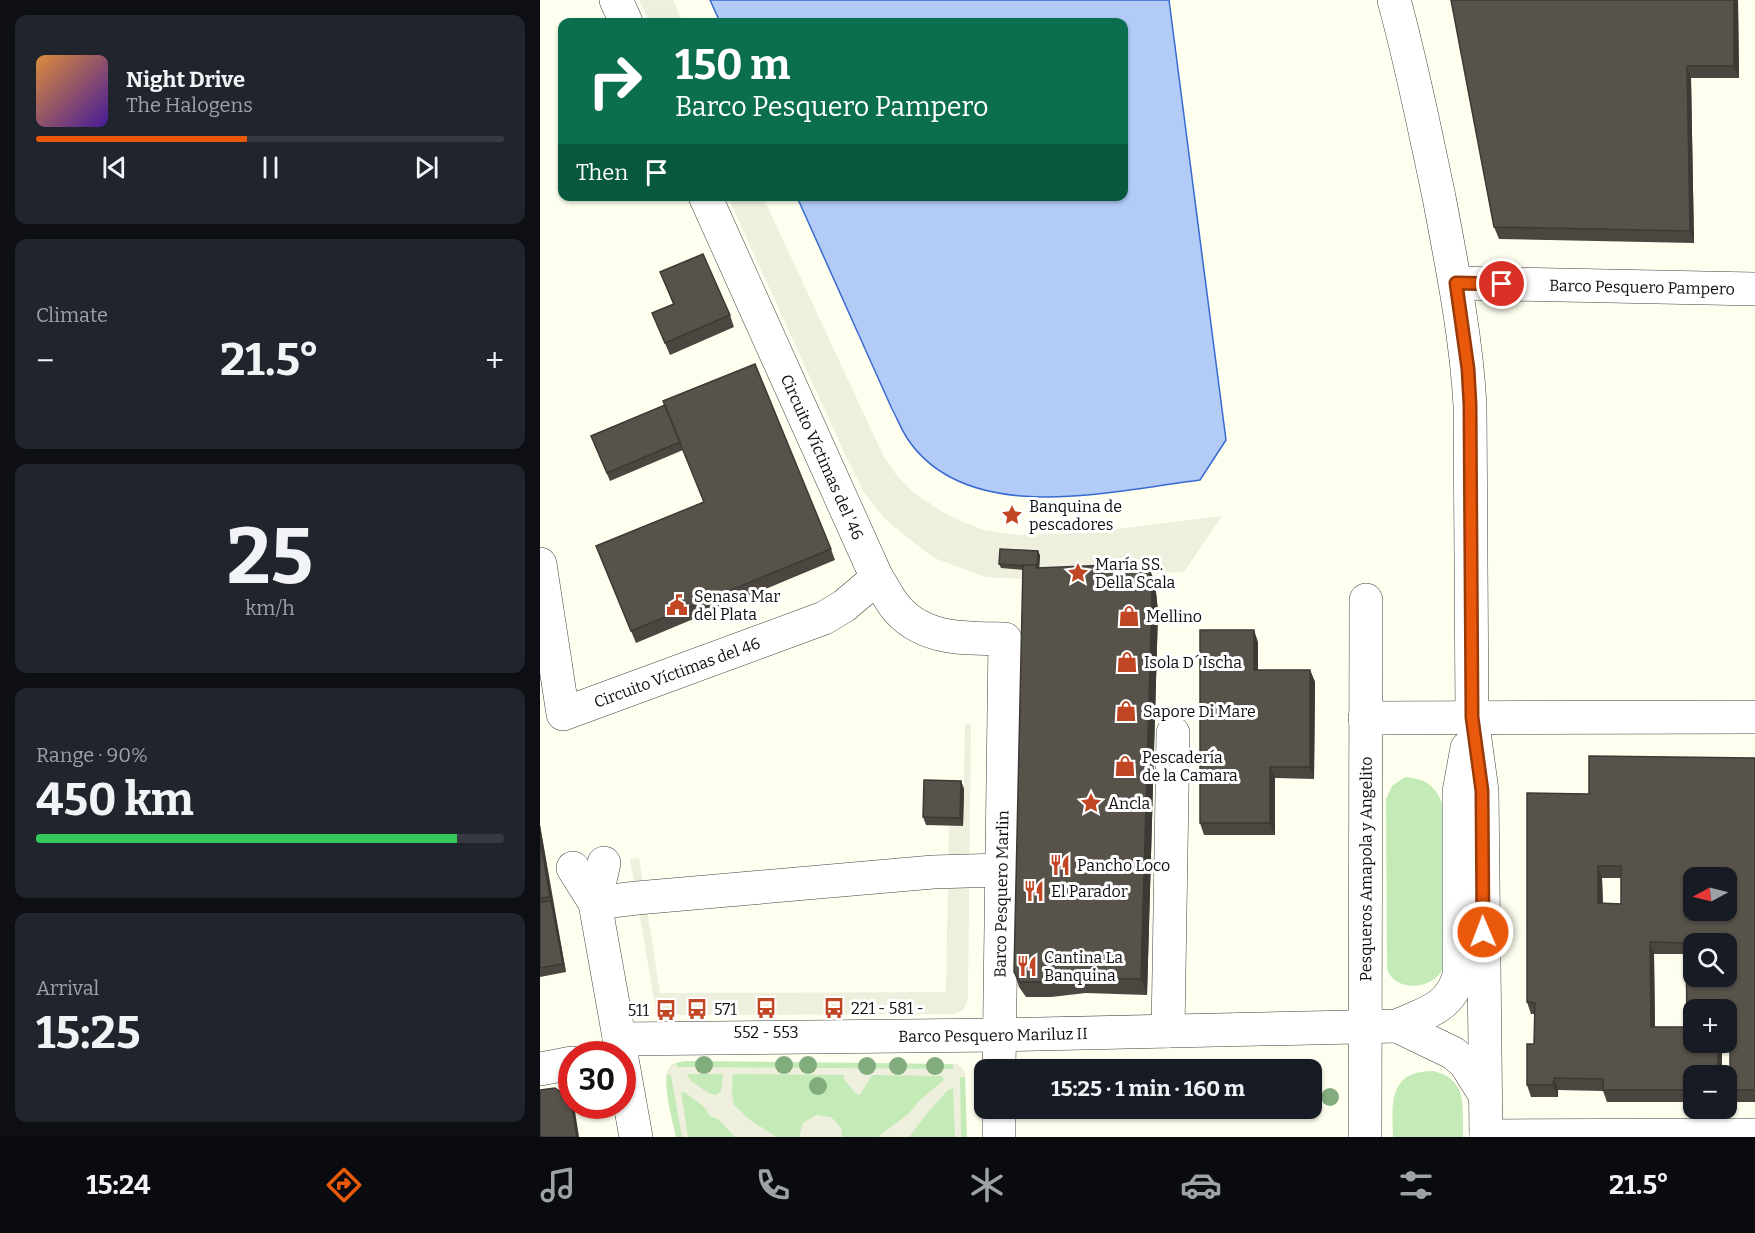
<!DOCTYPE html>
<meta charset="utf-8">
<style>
body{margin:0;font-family:Bitter,serif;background:#20242c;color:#f1f3f6;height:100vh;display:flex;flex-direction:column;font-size:22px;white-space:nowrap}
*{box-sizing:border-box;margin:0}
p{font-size:20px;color:#9ea1a6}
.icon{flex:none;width:33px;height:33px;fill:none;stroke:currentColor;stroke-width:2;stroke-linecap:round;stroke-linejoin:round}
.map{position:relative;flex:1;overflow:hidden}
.sheet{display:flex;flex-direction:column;gap:15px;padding:15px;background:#0d0f14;width:540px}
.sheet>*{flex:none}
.guide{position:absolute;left:18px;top:18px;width:570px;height:183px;border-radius:12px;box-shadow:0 2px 4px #0004;background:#0b6e4f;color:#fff;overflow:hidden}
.needle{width:39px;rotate:263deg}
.fabs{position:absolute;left:1143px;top:867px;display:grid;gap:12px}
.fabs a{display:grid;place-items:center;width:54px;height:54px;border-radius:12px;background:#171b24;box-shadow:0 2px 4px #0004;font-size:30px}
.speed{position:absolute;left:18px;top:1041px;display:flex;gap:12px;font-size:30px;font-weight:700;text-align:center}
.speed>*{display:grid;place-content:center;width:78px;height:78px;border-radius:50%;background:#171b24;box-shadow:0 2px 4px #0004;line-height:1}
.speed .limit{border:9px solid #d22;background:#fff;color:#111}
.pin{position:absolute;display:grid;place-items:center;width:51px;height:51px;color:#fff;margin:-26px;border:3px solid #fff;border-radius:50%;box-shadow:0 2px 6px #0007}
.me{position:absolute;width:66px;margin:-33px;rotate:359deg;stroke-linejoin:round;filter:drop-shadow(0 0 4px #0008)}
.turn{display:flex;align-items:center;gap:21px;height:126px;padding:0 18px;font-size:27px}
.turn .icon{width:78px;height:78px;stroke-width:2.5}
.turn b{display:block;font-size:42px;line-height:51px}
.then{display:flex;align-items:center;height:57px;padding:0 18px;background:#0003;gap:12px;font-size:22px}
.big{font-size:45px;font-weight:700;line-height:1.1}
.sheet .widget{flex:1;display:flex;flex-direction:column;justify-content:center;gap:9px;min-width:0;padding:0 21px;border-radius:12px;background:#20242c}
.sheet .dial{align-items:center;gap:0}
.dial b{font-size:78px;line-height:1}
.song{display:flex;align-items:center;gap:18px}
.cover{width:72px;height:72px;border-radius:9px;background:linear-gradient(135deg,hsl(30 70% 55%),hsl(260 70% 35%))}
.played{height:6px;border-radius:3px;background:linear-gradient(90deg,#ea580c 45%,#363941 45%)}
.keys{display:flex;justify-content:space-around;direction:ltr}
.heat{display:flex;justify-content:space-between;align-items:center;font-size:33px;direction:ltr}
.charge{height:9px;border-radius:4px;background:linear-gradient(90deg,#34c759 90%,#363941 0)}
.trip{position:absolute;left:434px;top:1059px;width:348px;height:60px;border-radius:12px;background:#171b24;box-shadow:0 2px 4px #0004;font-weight:700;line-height:60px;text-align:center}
.menu{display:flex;height:96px;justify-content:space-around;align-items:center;background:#090b0e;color:#9ea1a6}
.menu .icon{width:42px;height:42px}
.menu .on{color:#ea580c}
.menu b{font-size:27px;color:#f1f3f6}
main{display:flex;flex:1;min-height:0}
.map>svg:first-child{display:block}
.green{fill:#c4eab8}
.plaza{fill:#efefde;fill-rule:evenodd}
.water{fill:#b2cbf7;stroke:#386ad0;stroke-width:1.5}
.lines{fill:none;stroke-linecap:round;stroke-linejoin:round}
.minor-casing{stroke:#414141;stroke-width:34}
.minor{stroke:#fff;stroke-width:33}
.tree{fill:#82ab7e}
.wall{fill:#4b4740;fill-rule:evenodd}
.shaded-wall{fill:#3d3934}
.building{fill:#57524a;stroke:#3d3934;stroke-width:1.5;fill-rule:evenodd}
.route-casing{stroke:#983908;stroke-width:15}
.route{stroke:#ea580c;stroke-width:10}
.labels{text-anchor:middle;stroke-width:6;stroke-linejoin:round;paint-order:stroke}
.street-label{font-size:16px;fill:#0e0e0e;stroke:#fff}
.poi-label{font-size:16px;fill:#0e0e0e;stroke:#fff;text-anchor:start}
</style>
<main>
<section class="sheet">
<div class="widget">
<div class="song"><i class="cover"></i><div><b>Night Drive</b><p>The Halogens</p></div></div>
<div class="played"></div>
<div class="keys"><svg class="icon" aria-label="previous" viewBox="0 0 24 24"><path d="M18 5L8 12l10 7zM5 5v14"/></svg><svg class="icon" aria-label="pause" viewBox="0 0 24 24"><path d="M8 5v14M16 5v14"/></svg><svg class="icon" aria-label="next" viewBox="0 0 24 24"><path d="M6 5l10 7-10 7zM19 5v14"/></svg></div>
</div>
<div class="widget"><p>Climate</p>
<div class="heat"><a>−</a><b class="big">21.5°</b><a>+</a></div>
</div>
<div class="widget dial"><b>25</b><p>km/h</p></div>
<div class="widget"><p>Range · 90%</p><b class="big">450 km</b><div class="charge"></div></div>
<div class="widget"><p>Arrival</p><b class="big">15:25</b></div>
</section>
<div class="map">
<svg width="1215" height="1137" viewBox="0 0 1215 1137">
<rect width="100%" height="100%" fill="#feffef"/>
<path class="green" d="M865 777C885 779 894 784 902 803L903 968C894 990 855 993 847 969L846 799 852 786Z
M147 1061 416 1064 423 1069 425 1074 427 1137H136C133 1122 120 1078 130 1067 134 1062 140 1062 147 1061Z
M893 1071C929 1079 922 1108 923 1137H853C852 1104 848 1071 893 1071Z"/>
<path class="plaza" d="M99 0H133L143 22H109Z
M188 197H223L343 455 357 476 373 492 401 511 423 522 444 530 477 535 546 533 682 516 644 572 614 573 613 564 575 567V569L501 580 445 577 394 558 369 539 344 518 325 494 308 461Z
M425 724H431L428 997 426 1005 422 1011 414 1014 123 1015 116 1012 90 859 99 858 120 993 406 992 409 826H423Z
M136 1063 137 1067 413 1069V1063L416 1064 423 1069 426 1077H420L421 1137H415L413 1088 408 1090 388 1112 369 1137H338L368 1114 380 1100 404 1080 402 1076 332 1075 320 1095 316 1094 304 1079V1075L193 1074 192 1093 194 1105 209 1119 236 1137H195L178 1119 170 1116 164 1107 146 1093 141 1092 148 1137H142L131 1075 126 1074 128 1069ZM147 1074H183L181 1091 176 1095 170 1094 151 1081Z
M276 1115 291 1117 296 1122 301 1128 302 1137H259L263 1123Z"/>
<path class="water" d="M170 0H629L686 440 660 480C572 491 426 528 367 438 361 429 357 418 352 409L257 197 584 196V22H180Z"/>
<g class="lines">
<defs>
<g id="minor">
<path d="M76 0 86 22"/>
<path d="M854 0C872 65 885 131 899 197 912 266 926 335 930 405L932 717 942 791 946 1137"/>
<path id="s1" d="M165 196 337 578C343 587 348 597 354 605 381 641 426 638 465 639L459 1070"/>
<path id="s2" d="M916 283 1215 289"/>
<path id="s3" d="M0 564 23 714 284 618 304 606 337 578"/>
<path d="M825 718 1215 717"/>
<path d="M33 868 55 903 82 1054"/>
<path d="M55 903 97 898 393 872 461 870"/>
<path d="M55 903 64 863"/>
<path d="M857 1026 913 1053 925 1063 945 1095"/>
<path d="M628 1031 633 733"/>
<path id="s4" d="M79 1039 459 1035 857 1026C885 1013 911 1008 919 975V792L927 748"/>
<path d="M82 1059 96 1137"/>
<path d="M0 1069 32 1063"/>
<path d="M459 1108V1137"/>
<path d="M946 1136 1215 1135"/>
<path id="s5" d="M825 1137 826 600"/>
</g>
</defs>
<use href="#minor" class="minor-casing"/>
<use href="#minor" class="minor"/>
</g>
<g class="tree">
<circle cx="164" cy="1065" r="9"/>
<circle cx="244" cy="1065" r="9"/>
<circle cx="268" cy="1065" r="9"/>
<circle cx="327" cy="1066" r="9"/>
<circle cx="358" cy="1066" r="9"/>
<circle cx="395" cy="1066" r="9"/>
<circle cx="278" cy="1086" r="9"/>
<circle cx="790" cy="1097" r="9"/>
</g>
<path class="wall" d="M1198 0 1199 78H1151L1154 243 959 239 954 227Z
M120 272 190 315 194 327 130 355 112 313 133 304Z
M125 405 291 549 295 560 96 643 56 546 164 502 143 450 70 481 54 444Z
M500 555 499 568 571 569 615 583 618 611 607 995 546 993 511 997H486L479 987 474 972 483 570 461 568 459 564Z
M718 642V670H770L775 682 774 779 735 778V835H664L660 823Z
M1215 758V1102H1195L1190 1090V1016H1186V1010H1154L1182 1042V1076H1154V1102H1067L1063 1091 1018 1090V1097H991L987 1085 994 1044 995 1014H991L987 1002 1049 794ZM1062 878H1081V904L1063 903ZM1114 954H1146L1147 1027H1115Z
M421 781 424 789 423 826 386 825 383 817Z
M0 825 26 972 0 977Z"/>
<path class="shaded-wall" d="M1194 0H1198L1199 78 1194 66Z
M1147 66 1151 78 1154 243 1150 231Z
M498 551 500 555 499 571 497 567Z
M609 567 615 583 618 611 607 995 601 979Z
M714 630 718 642V682L714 670Z
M770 670 775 682 774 779 770 767Z
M730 767 735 778V835L730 823Z
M421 781 424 789 423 826 420 818Z
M0 825 14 909 10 897 0 838Z
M1058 866 1062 878 1063 915 1058 903Z
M11 901 14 909 26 972 23 964Z
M1110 942 1114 954 1115 1039 1111 1027Z
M1178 1042H1182V1076H1178Z
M1014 1078 1018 1090V1097L1013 1085Z
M32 1106H33L35 1111 39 1137H37Z"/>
<path class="building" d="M911 0H1194V66H1147L1150 231 954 227Z
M163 254 190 315 125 343 112 313 134 304 120 272Z
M215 364 291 549 91 631 56 546 164 502 123 401Z
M125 405 140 442 67 473 51 436Z
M460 549 498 551 497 567H496V565H483V566L459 564Z
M483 565H496V568L570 565V569L609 567 612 596 601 979 540 978 505 982H480L474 972Z
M660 630H714V670H770V767H730V823H660Z
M1049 756 1215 758V1090H1190V1005L1177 1004V1010H1154V1042H1178V1076H1154V1090H1063V1079L1014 1078 1013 1085H987V1044H994L995 1003 987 1002V793L1049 794ZM1058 866H1081V904L1058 903ZM1154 878H1186V910H1154ZM1110 942 1146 943 1147 1027H1111ZM1154 944H1186V976H1154Z
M384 780 421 781 420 818 383 817Z
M0 838 10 897 0 898Z
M11 901 23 964 0 968V902Z
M15 1088 31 1099 37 1137H0V1090Z"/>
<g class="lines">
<defs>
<path id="route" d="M943 932 942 791 932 717 930 405 928 369 916 283 962 284"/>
</defs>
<use href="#route" class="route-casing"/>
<use href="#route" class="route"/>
</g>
<defs>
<symbol id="sight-bare" viewBox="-9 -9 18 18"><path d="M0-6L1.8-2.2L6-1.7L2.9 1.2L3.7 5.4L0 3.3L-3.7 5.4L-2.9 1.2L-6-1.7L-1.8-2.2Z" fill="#c14623" stroke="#fff" stroke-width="2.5" paint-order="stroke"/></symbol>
<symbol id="civic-bare" viewBox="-9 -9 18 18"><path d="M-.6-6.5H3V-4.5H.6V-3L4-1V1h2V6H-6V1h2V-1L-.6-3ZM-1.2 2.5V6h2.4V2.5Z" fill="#c14623" stroke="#fff" stroke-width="2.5" paint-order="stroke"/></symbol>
<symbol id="shop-bare" viewBox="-9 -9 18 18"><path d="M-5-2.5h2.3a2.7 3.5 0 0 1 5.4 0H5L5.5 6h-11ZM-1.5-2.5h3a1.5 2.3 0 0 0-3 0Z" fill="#c14623" stroke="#fff" stroke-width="2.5" paint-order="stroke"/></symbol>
<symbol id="restaurant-bare" viewBox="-9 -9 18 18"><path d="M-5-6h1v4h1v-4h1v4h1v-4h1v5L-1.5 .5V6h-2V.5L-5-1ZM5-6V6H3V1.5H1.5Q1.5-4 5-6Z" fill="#c14623" stroke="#fff" stroke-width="2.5" paint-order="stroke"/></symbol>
<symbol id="bus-bare" viewBox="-9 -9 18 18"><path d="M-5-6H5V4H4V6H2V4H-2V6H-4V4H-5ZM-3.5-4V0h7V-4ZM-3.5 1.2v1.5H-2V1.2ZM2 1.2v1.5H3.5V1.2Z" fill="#c14623" stroke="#fff" stroke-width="2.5" paint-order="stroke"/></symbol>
</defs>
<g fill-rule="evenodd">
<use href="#sight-bare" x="457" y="500" width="30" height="30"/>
<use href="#sight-bare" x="523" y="558" width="30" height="30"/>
<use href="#civic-bare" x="122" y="590" width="30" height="30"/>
<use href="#shop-bare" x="574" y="601" width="30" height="30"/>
<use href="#shop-bare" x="572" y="647" width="30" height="30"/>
<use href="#shop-bare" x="571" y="696" width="30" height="30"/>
<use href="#shop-bare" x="570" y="751" width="30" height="30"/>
<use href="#sight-bare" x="536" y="788" width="30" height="30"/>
<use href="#restaurant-bare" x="505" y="850" width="30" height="30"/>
<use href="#restaurant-bare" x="479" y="876" width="30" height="30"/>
<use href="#restaurant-bare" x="472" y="951" width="30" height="30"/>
<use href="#bus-bare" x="211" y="993" width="30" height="30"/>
<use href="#bus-bare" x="279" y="993" width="30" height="30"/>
<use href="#bus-bare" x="142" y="994" width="30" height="30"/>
<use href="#bus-bare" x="111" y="995" width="30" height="30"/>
</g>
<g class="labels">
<g class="street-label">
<text dy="6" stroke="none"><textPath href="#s2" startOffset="186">Barco Pesquero Pampero</textPath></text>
<text dy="6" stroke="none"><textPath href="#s1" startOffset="286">Circuito Víctimas del '46</textPath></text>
<text dy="6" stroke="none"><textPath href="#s3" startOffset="273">Circuito Víctimas del 46</textPath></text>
<text dy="6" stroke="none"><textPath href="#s5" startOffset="268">Pesqueros Amapola y Angelito</textPath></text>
<text transform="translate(461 894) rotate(-89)" y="6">Barco Pesquero Marlin</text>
<text dy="6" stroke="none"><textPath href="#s4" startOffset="374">Barco Pesquero Mariluz II</textPath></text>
</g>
<g class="poi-label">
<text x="489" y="512">Banquina de<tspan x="489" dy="18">pescadores</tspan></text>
<text x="555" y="570">María SS.<tspan x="555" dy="18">Della Scala</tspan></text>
<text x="154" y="602">Senasa Mar<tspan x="154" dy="18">del Plata</tspan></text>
<text x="606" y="622">Mellino</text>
<text x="604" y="668">Isola D´ Ischa</text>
<text x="603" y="717">Sapore Di Mare</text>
<text x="602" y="763">Pescadería<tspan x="602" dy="18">de la Camara</tspan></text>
<text x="568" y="809">Ancla</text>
<text x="537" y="871">Pancho Loco</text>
<text x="511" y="897">El Parador</text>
<text x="504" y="963">Cantina La<tspan x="504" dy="18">Banquina</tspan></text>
<text x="311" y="1014">221 - 581 -</text>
<text x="174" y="1015">571</text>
<text x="109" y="1016" text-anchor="end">511</text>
<text x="226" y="1038" text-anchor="middle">552 - 553</text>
</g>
</g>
</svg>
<div class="fabs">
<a><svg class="needle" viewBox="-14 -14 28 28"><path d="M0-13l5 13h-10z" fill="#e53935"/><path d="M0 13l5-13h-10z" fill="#9ea1a6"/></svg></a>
<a><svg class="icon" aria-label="search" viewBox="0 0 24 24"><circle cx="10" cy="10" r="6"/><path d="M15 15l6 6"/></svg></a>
<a>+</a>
<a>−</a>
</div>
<div class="speed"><div class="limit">30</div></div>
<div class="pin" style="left:962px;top:284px;background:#d93025"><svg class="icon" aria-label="arrive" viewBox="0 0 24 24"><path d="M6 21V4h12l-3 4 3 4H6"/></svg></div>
<svg class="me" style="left:943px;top:932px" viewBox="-20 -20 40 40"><circle r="17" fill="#ea580c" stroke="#fff" stroke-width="3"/><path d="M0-11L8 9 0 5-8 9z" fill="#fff"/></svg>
<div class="trip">15:25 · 1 min · 160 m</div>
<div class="guide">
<div class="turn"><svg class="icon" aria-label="right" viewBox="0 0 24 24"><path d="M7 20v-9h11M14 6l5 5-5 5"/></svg><div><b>150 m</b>Barco Pesquero Pampero</div></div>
<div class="then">Then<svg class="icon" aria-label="arrive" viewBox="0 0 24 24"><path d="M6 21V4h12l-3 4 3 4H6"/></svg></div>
</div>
</div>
</main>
<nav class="menu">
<b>15:24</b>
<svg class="icon on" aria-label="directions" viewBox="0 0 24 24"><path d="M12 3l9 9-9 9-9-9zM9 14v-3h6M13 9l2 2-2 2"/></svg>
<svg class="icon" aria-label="music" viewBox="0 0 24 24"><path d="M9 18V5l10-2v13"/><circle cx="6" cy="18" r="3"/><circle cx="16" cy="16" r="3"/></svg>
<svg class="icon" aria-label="phone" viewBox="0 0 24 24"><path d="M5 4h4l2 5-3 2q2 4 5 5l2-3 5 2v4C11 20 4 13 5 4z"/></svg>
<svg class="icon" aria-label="climate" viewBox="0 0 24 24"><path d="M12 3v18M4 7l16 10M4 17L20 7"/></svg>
<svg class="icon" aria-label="car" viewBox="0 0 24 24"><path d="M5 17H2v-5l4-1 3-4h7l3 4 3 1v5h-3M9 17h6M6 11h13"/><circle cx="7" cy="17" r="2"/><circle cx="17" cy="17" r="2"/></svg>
<svg class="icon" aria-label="filters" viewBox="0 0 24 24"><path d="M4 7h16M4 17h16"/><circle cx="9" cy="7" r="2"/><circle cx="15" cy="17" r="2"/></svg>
<b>21.5°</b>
</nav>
